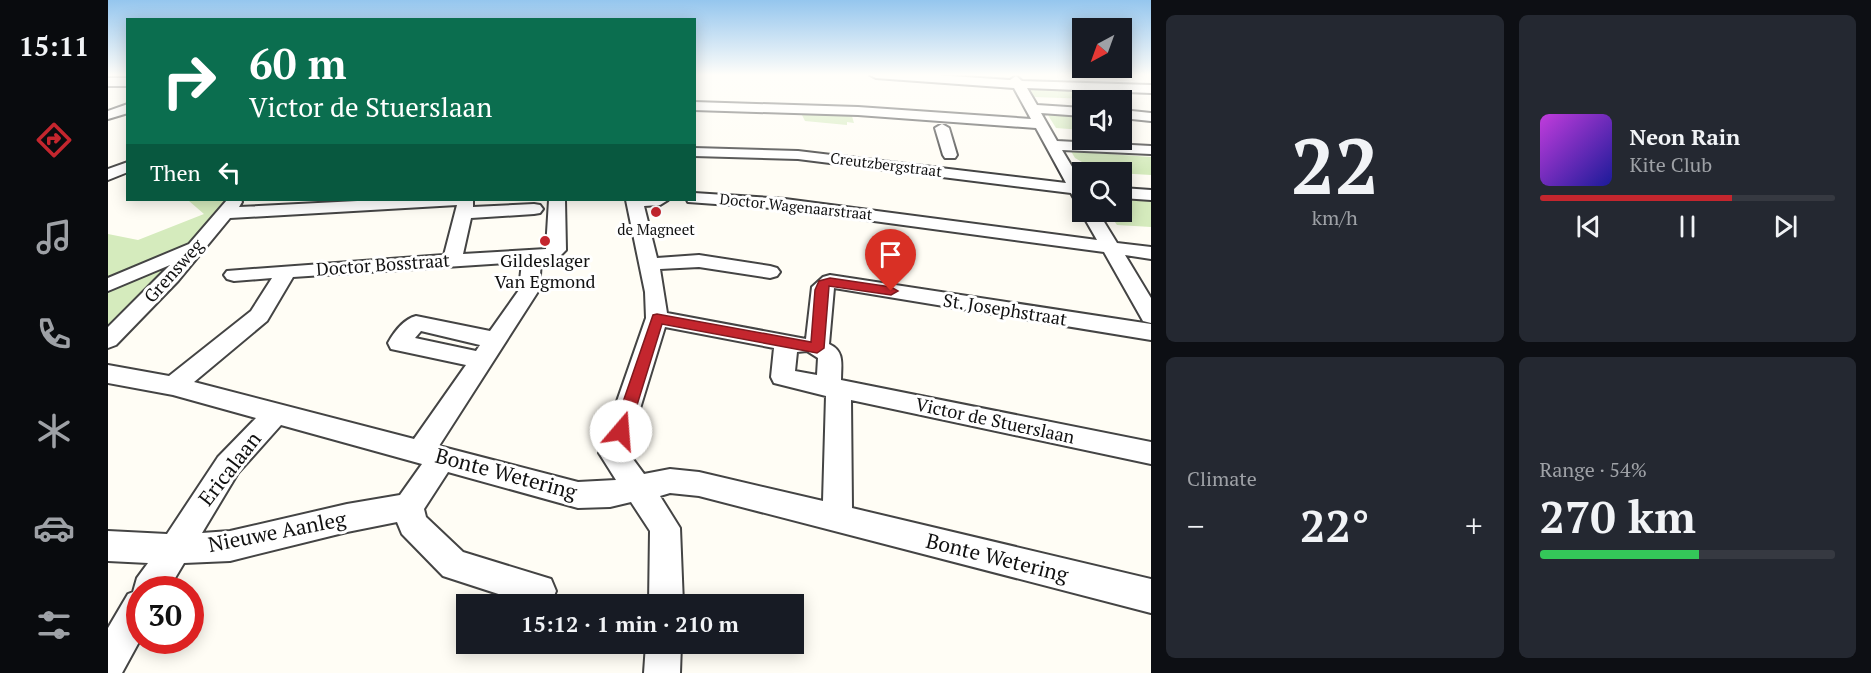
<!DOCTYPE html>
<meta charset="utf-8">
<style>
body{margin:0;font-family:"PT Serif",serif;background:#242831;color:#f1f3f6;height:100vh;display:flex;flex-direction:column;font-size:22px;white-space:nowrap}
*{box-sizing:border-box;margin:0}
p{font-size:20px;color:#9ea1a6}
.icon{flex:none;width:33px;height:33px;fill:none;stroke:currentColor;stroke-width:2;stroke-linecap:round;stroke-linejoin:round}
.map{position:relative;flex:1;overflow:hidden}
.drawer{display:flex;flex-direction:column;gap:15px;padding:15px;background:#0d0f14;width:720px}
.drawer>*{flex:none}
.banner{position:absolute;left:18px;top:18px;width:570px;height:183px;border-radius:0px;box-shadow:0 3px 15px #0003;background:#0b6e4f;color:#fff;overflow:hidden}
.needle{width:39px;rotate:221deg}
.fabs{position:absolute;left:964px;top:18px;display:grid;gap:12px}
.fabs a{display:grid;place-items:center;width:60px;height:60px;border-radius:0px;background:#171b24;box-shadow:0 3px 15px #0003;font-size:30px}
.speed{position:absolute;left:18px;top:576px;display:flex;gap:12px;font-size:30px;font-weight:700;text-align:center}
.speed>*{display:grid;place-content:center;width:78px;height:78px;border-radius:50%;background:#171b24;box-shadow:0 3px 15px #0003;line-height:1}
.speed .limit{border:9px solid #d22;background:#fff;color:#111}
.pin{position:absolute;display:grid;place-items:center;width:51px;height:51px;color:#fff;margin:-62px -26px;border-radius:50% 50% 50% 0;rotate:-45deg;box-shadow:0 0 6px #0007}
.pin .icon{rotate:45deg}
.me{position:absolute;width:66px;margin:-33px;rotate:18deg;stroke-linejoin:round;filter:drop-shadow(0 0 4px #0008)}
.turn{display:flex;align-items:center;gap:21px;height:126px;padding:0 24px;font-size:27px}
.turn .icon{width:78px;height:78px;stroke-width:2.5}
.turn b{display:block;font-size:42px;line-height:51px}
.then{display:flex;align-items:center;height:57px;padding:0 24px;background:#0003;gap:12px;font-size:22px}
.big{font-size:45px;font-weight:700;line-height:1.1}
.drawer .tile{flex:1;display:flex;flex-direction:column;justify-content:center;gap:9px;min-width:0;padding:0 21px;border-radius:9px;background:#242831}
.drawer .dial{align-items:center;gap:0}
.dial b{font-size:78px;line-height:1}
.song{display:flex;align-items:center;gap:18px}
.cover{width:72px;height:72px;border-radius:9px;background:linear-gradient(135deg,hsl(290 70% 55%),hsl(240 70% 35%))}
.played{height:6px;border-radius:3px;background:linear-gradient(90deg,#c4262e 65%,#363941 65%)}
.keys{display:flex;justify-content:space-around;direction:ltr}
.heat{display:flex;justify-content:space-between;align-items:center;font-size:33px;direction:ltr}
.charge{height:9px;border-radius:4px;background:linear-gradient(90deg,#34c759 54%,#363941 0)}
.drawer .tiles{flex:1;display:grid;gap:15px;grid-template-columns:repeat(2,1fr)}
.trip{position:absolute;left:348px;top:594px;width:348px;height:60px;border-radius:0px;background:#171b24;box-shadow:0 3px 15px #0003;font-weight:700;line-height:60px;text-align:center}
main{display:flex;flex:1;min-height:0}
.tabs{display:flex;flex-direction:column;width:108px;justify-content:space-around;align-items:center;background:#090b0e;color:#9ea1a6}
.tabs .icon{width:42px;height:42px}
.tabs .current{color:#c4262e}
.tabs b{font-size:27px;color:#f1f3f6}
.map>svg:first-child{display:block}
.green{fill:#d5ebbd}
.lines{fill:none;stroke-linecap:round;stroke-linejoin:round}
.minor-casing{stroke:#444;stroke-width:4}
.minor{fill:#fff;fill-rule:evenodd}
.route{fill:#c4262e;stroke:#7f191e;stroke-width:1.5}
.poi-dot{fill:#c4262e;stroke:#fff;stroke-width:2}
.labels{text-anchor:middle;stroke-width:6;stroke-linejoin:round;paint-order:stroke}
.far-street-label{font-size:15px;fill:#111;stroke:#fff}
.far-poi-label{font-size:15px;fill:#111;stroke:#fff}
.poi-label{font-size:18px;fill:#111;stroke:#fff}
.street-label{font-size:18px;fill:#111;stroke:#fff}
.near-street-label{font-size:21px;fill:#111;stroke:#fff}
</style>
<main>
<nav class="tabs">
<b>15:11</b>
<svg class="icon current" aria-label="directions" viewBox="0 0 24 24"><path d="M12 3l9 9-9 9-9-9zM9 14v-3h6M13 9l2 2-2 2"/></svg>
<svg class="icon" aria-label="music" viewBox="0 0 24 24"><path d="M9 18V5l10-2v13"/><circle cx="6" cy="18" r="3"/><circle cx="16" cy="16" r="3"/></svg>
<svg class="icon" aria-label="phone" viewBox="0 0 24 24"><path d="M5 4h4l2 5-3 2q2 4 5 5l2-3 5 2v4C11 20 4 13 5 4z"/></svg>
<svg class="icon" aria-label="climate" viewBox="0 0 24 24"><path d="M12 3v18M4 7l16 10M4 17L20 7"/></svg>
<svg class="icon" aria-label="car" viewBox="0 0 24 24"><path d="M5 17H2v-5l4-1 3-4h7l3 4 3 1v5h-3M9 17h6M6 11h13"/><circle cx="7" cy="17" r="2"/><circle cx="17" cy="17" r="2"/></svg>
<svg class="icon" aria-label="filters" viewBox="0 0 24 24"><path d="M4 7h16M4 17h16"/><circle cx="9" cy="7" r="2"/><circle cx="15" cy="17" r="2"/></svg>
</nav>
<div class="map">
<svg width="1043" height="673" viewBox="0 0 1043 673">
<rect width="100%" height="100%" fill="#fffdf5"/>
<path class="green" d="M928 88 995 90 1009 100 926 97 923 90Z
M692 111 743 113 746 123 739 122V125L697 121Z
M938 112C950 112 962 116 975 116V130L948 128Z
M961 148H970L974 152 1043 157V175L975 171 969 162H974L967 158Z
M1014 199 1043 201V227L1009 225 1000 212H1014Z
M85 200H117L77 248 0 281V234L30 240 96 214 81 201Z
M67 260 0 331V289Z"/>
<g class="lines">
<defs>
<path id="minor" d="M762 75H828L902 80 908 76 914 81 1043 85V93L919 88 929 105 975 108V116L933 113 949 141 1043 146V154L954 150 975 185V200H967L963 193 690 159 586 156V148L690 151 958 183 928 128 750 115 586 110V102L750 107 923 119 906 88 768 78Z
M0 78H20V86H0Z
M20 104V113L0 119V111Z
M1014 110 1043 113V121L1014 118Z
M834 124 841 128 849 155 847 158H837L835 155 827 128Z
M20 162V172L0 180V169Z
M1014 188 1043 190V200L1014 198Z
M586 193 677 199 989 240 973 212 975 210V212H990L1009 243 1043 247V259L1017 255 1043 298V323L1035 321 996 252 677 209 580 202 579 200H586Z
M119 200H133L134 202 131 207 269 200H365V207L426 204 432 205 435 209 432 213 426 214 363 218 355 254 438 249 441 200H457L458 250 450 258 433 260 431 290 331 446 470 482 508 480 491 453 538 318 537 292 518 200H560L552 205 536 206 549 258 591 255 662 266 669 268 672 272 669 276 662 278 591 267 552 269 559 313 698 339 704 287 715 277 722 275 1043 324V340L726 288 721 344C737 351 733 365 733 380L1043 442V464L743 400 744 508 1043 579V613L591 496 562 493 552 496 572 528 575 604H541L542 531 523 502 502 507 470 508 340 472 316 509 318 517 355 552 443 579 448 591 443 603 421 604 335 576 294 534 289 522 239 532 122 561 76 563 60 590H32V640L14 673H0V628L20 594 25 592 29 578 40 563 0 561V531L59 534 110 457 148 418 65 395 0 383V365L61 376 143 311 164 278 126 281 119 279 116 275 119 271 336 255 349 205 122 218 70 281 8 345 0 348V327L62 265 0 291V278L81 244ZM414 262 411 290 382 331 308 316C296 319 286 332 280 343L283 349 358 365 306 439 86 382 159 321 185 277ZM557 327 666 348 663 377 666 383 718 396 715 501 591 472 562 469 536 474 519 451ZM313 331 372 345 368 351 307 338ZM699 351 710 358 709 375 687 371 689 352ZM173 425 314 464 292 495 239 504 122 531 94 533 130 473Z
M538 644H573L572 673H536Z"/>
</defs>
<use href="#minor" class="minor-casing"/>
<use href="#minor" class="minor"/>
</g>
<linearGradient id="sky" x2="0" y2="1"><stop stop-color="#95c6ee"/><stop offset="0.44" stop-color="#fffefa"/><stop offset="1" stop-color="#fffefa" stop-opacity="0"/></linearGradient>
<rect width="1043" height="170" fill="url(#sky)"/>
<path class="route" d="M722 278 783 287 790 291 783 295 721 286 716 348 709 353 554 324 521 431 518 436 513 437 507 436 505 431 545 315 549 314 703 342 707 290 711 281Z"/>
<g class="poi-dot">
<circle cx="548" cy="212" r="6"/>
<circle cx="437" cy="241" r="6"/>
</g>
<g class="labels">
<g class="far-street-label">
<text transform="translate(778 165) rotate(7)" y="5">Creutzbergstraat</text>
<text transform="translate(688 207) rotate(6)" y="5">Doctor Wagenaarstraat</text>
</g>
<g class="far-poi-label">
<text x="548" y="235">de Magneet</text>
</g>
<g class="poi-label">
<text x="437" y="267">Gildeslager<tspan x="437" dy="21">Van Egmond</tspan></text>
</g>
<g class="street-label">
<text transform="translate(275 265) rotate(-4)" y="6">Doctor Bosstraat</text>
<text transform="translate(66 271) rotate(-48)" y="6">Grensweg</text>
<text transform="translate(897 310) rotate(9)" y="6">St. Josephstraat</text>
<text transform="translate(887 421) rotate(12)" y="6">Victor de Stuerslaan</text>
</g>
<g class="near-street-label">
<text transform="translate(122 469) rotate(-52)" y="7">Ericalaan</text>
<text transform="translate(398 474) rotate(15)" y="7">Bonte Wetering</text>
<text transform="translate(169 532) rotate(-11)" y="7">Nieuwe Aanleg</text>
<text transform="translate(889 558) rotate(14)" y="7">Bonte Wetering</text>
</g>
</g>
</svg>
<div class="fabs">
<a><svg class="needle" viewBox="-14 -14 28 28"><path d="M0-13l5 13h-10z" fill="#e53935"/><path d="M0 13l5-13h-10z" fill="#9ea1a6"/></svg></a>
<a><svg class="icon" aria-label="sound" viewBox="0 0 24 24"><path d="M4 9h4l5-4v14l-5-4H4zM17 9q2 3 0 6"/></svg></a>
<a><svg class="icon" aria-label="search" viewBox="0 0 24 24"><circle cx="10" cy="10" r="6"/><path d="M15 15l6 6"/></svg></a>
</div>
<div class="speed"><div class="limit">30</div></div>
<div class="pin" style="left:783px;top:291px;background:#d93025"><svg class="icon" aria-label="arrive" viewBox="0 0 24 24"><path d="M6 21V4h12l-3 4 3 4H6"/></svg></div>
<svg class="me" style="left:513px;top:431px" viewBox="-20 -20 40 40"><circle r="19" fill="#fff"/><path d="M0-13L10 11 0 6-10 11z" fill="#c4262e"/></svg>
<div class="trip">15:12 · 1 min · 210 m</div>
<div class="banner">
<div class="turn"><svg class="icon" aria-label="right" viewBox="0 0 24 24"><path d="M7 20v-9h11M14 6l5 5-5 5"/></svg><div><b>60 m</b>Victor de Stuerslaan</div></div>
<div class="then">Then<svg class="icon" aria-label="left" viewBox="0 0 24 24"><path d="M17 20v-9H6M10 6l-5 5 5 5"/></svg></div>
</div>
</div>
<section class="drawer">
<div class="tiles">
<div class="tile dial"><b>22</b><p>km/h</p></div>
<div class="tile">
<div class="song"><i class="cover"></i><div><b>Neon Rain</b><p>Kite Club</p></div></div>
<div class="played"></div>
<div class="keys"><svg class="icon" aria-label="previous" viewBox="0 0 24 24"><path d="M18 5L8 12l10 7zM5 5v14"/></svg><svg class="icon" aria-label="pause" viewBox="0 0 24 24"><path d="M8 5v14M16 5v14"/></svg><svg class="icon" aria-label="next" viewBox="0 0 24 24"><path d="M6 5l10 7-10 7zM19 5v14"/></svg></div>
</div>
<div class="tile"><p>Climate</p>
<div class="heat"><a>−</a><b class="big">22°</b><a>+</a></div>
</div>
<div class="tile"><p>Range · 54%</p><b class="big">270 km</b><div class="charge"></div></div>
</div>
</section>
</main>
